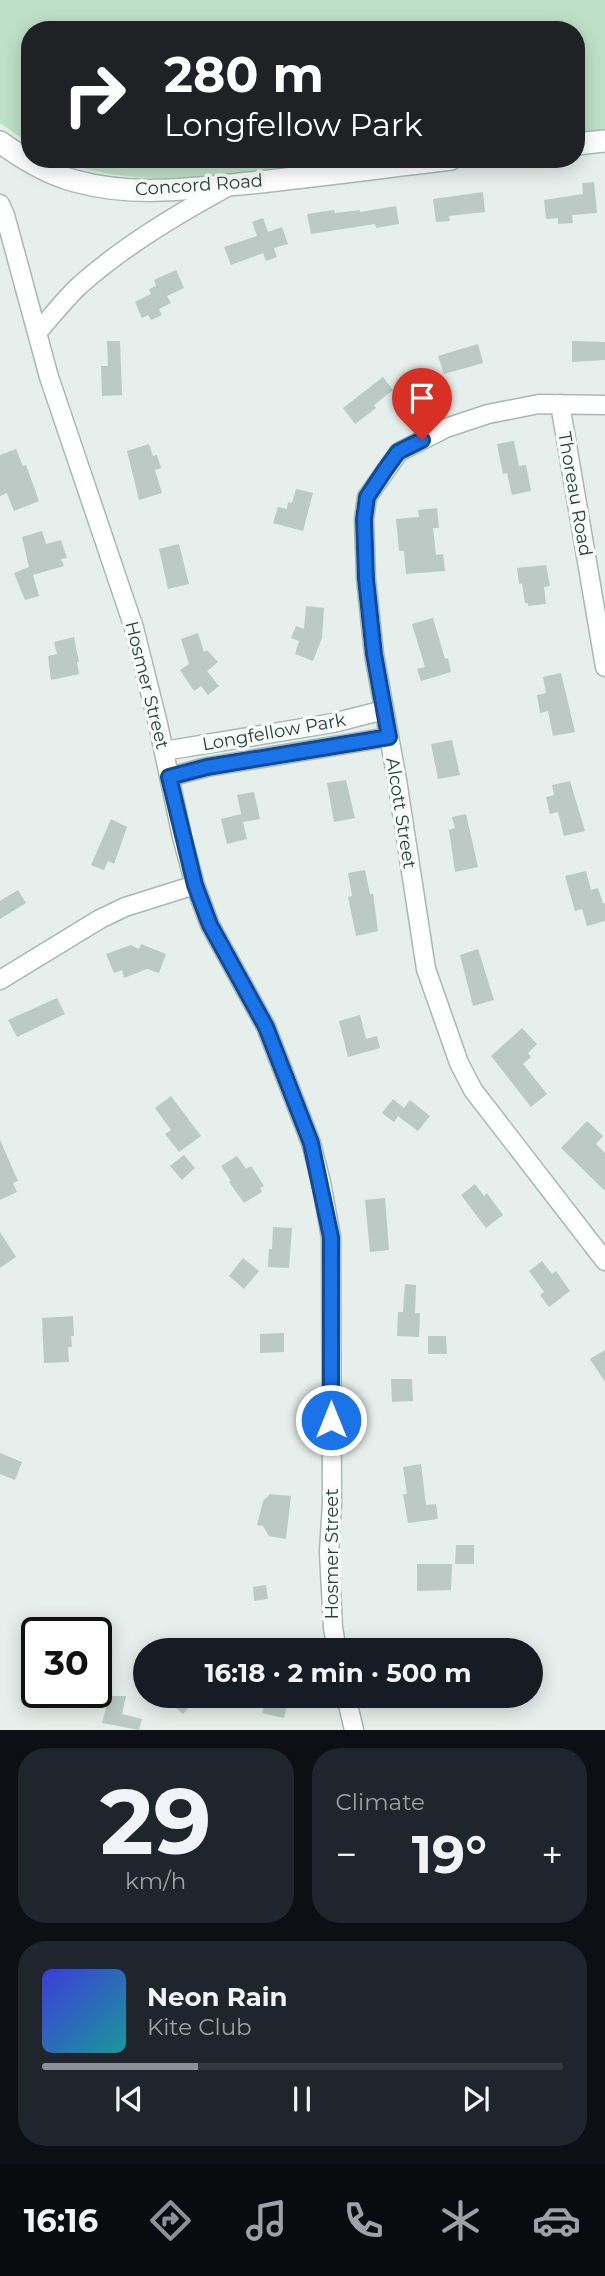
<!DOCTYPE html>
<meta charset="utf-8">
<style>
body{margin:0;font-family:Montserrat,sans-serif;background:#20242c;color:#f1f3f6;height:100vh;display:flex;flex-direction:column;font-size:26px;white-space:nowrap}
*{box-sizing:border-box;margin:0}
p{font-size:23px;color:#9ea1a6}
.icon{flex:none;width:38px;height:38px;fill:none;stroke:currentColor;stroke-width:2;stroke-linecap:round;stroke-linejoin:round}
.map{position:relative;height:1730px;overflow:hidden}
.side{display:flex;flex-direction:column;gap:18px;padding:18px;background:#0d0f14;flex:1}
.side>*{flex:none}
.top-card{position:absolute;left:21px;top:21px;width:564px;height:147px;border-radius:28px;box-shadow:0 4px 18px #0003;background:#202124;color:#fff;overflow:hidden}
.speed{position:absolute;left:21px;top:1617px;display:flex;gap:14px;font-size:35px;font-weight:700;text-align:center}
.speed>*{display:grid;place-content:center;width:91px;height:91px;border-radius:50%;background:#171b24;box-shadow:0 4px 18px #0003;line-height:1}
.speed .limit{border:4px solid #111;border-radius:10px;background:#fff;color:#111}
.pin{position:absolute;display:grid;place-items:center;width:60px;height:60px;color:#fff;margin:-72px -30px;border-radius:50% 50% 50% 0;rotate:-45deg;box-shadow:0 0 7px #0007}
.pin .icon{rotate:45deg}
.me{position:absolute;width:77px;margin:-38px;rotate:0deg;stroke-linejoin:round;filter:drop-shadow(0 0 5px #0008)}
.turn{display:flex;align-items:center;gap:24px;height:147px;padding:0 28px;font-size:32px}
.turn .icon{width:91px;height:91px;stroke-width:2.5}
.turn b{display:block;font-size:49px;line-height:60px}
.big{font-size:52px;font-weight:700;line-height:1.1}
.side .tile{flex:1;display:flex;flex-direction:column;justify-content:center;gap:10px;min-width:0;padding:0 24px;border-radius:28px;background:#20242c}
.side .dial{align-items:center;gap:0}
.dial b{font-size:91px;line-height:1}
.song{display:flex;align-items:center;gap:21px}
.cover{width:84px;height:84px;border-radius:10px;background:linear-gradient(135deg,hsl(240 70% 55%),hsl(180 70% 35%))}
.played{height:7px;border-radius:4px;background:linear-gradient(90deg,#8c9099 30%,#363941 30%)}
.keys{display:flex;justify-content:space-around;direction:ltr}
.heat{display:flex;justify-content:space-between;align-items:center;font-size:38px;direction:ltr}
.side .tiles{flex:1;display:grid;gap:18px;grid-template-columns:1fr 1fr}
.tile:last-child{grid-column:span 2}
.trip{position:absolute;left:133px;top:1638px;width:410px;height:70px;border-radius:35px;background:#171b24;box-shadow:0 4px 18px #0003;font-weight:700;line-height:70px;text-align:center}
.dock{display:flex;height:112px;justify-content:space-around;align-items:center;background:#090b0e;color:#9ea1a6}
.dock .icon{width:49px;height:49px}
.dock .current{color:#8c9099}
.dock b{font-size:32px;color:#f1f3f6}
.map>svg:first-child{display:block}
.green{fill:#bfe0c8}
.building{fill:#bbcac4}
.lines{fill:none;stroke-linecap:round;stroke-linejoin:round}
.street-casing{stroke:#a8b8b2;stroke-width:21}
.secondary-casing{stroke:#a4bbb3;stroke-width:24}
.street{stroke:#fff;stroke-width:18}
.secondary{stroke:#fff;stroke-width:21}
.route-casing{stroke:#114b97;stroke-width:18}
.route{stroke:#1a73e8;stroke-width:12}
.labels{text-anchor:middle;stroke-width:7;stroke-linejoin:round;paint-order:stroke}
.street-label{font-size:18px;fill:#24423a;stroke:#f7fbf9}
</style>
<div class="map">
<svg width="605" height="1730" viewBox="0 0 605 1730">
<rect width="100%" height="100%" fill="#e6efeb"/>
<path class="green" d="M0 0H605V129L576 133V30H30V144L0 123Z
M60 159H338C252 170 142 196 60 159Z"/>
<path class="building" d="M594 182 597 213 572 215 573 223 558 224V218L546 219 544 200 583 194 582 183Z
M483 192 485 212 449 216 450 221 436 222 433 199Z
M396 206 399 224 376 228 375 224 311 234 307 214 334 210 335 213 360 210V212Z
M263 218 268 232 282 227 288 244 274 248 277 257 266 261 263 253 231 265 224 247 257 236 252 222Z
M176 270 184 288 167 296 171 303 159 309 162 315 151 320 148 315 142 318 135 302 151 294 149 289 156 286 154 280Z
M107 341H120L122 395 102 396 101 366H108Z
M572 341 605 342V360L572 362Z
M478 344 483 363 444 374 438 356Z
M383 377 393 390 374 405 376 408 355 424 343 408Z
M514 441 519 466 526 465 531 491 512 495 507 473 503 474 497 444Z
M149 444 153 456 157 455 161 468 155 470 162 493 139 500 127 451Z
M16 449 23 466 26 465 39 501 14 511 7 493 0 496V455Z
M296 489 313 493 303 531 273 523 278 507 287 509 288 502 292 503Z
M437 508 439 528H433L436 555 443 554 445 571 406 574 404 551H399L396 519 419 517 418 510Z
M42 531 46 544 61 540 67 558 61 559 64 566 33 575 39 596 25 600 14 573 29 567 22 537Z
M179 544 189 584 168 589 159 549Z
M546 565 550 586 544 587 546 604 528 606V603H525L522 583 519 584 517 568Z
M306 606 324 608 322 638 313 661 295 654 299 641 291 638 296 626 304 629Z
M433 618 445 659 448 658 451 672 421 681 417 669 425 667 412 624Z
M198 633 204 652 207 650 218 662 207 671 219 686 208 695 201 686 194 691 180 670 189 664 181 639Z
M74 637 79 662H77L79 674 51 680 48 656 57 654 54 642Z
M561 673 575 732 553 736 548 711 540 713 537 695 546 693 543 677Z
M452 740 460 775 438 779 431 744Z
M346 780 355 818 334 822 327 783Z
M570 781 585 831 564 836 558 812 550 814 546 797 554 795 552 785Z
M254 792 260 819 243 822 237 795Z
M241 814 247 839 227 844 221 819Z
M466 814 478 867 455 872 449 830 455 828 452 817Z
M111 819 127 827 114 864 108 861 104 870 91 865Z
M365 870 370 894H373L378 931 356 936 348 897 352 896 348 873Z
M586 871 591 890 598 888 603 903H605V921L587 926 582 909 575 911 565 876Z
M18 890 26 903 0 919V901Z
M141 944 166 954 159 973 147 969 124 978 122 970 114 973 106 954 131 945 139 949Z
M478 949 494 1000 473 1006 460 955Z
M57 998 65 1014 17 1037 8 1020Z
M360 1015 366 1039 377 1036 380 1048 348 1057 339 1021Z
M522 1028 537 1044 528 1053 531 1057 523 1064 547 1094 531 1107 491 1056Z
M171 1096 201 1136 179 1152 165 1134 171 1130 155 1108Z
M393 1099 404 1108 410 1100 430 1116 418 1131 398 1116 394 1122 382 1113Z
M587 1121 603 1136 596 1144 605 1153V1191L561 1148Z
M0 1140 18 1181 13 1183 17 1192 0 1200Z
M184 1155 195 1168 182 1180 170 1166Z
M237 1156 246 1169 251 1166 264 1186 260 1188 262 1192 244 1203 229 1182 231 1181 221 1166Z
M475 1184 484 1196 487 1193 503 1215 486 1228 461 1195Z
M385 1198 389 1250 370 1252 365 1200Z
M273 1227 292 1228 289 1268 268 1267 269 1249H272Z
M0 1232 16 1257 0 1268Z
M243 1258 259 1271 244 1289 229 1276Z
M542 1261 552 1274 556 1271 570 1291 549 1307 540 1295 544 1292 529 1271Z
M405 1284 416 1285 415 1313H420L419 1337 397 1336 398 1312H403Z
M73 1316 74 1336H71L72 1347H68L69 1362 44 1363 42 1318Z
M284 1333V1352L260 1353V1334Z
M428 1336H446L447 1354H428Z
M605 1350V1382L590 1359Z
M391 1379H412L413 1401 392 1402Z
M0 1453 22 1462 15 1480 0 1474Z
M421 1464 426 1505 436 1504 438 1519 408 1523 403 1494H407L403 1467Z
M270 1494 291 1496 286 1539 269 1536 263 1526 257 1525 263 1501Z
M456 1545H474V1564H455Z
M417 1564H452L451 1590 417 1591Z
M266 1585 268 1599 254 1601 253 1587Z
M109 1696H126L122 1714 142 1719 139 1730 102 1723Z
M162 1696H199L183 1714Z
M267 1696H290L284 1718 262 1713Z"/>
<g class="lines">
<defs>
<path id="street" d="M0 204 5 215 49 377 134 628 158 724 182 837 195 885 210 925 266 1027 311 1143 321 1182 331 1237 332 1503 329 1552 333 1628 337 1650
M37 333C51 317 65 299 80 285 124 246 176 215 227 187
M560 404 605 667
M605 405 539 404 488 414 446 428 399 452 367 497 364 519 366 579 374 654 397 780 426 969 459 1063 473 1090 605 1261
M164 751 333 723 384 710
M169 777 207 767 389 737
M0 980 100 919 125 907 195 885
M346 1696 354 1730"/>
<path id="secondary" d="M0 142C22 158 48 174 75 181 132 197 191 189 250 183 317 176 384 167 451 159
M576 144 605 141"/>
</defs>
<use href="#street" class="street-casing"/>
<use href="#secondary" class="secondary-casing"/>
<use href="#street" class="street"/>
<use href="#secondary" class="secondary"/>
</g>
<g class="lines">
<defs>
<path id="route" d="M331 1420V1237L311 1143 266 1027 210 925 195 885 169 777 207 767 389 737 374 654 366 579 364 519 367 497 385 470 398 452 422 440"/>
</defs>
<use href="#route" class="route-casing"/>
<use href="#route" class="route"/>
</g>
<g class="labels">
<g class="street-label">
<text transform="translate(199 185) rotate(-4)" y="6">Concord Road</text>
<text transform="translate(575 494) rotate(80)" y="6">Thoreau Road</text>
<text transform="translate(147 685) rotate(76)" y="6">Hosmer Street</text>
<text transform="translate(274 732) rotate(-10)" y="6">Longfellow Park</text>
<text transform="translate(401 813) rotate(81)" y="6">Alcott Street</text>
<text transform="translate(332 1554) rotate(-90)" y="6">Hosmer Street</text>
</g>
</g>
</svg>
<div class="speed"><div class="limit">30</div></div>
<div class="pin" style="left:422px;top:440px;background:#d93025"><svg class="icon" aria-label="arrive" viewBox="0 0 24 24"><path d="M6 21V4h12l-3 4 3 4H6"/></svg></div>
<svg class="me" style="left:331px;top:1420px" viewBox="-20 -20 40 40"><circle r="17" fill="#1a73e8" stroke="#fff" stroke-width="3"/><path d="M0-11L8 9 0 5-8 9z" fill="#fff"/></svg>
<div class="trip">16:18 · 2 min · 500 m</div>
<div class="top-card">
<div class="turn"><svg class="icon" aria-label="right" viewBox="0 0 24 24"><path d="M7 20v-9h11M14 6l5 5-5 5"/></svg><div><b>280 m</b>Longfellow Park</div></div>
</div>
</div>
<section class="side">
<div class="tiles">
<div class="tile dial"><b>29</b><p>km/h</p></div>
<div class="tile"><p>Climate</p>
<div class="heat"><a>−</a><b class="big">19°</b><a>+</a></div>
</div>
<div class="tile">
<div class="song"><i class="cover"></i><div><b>Neon Rain</b><p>Kite Club</p></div></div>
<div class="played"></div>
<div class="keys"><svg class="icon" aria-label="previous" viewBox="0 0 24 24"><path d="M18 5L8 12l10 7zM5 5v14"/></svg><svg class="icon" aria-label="pause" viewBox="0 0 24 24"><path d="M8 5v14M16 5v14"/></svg><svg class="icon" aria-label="next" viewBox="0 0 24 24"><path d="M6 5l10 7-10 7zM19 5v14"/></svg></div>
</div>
</div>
</section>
<nav class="dock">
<b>16:16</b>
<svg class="icon current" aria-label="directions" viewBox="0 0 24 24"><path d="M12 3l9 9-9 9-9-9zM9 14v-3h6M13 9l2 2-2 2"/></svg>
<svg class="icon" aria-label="music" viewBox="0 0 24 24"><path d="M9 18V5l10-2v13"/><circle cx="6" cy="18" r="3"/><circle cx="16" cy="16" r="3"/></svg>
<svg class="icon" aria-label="phone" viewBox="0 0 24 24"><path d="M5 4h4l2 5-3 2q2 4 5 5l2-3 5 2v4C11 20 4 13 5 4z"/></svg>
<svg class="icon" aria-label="climate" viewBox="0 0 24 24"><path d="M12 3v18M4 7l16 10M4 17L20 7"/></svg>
<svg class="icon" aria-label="car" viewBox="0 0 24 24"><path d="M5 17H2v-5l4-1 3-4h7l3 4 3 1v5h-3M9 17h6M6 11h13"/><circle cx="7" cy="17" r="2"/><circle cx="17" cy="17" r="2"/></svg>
</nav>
